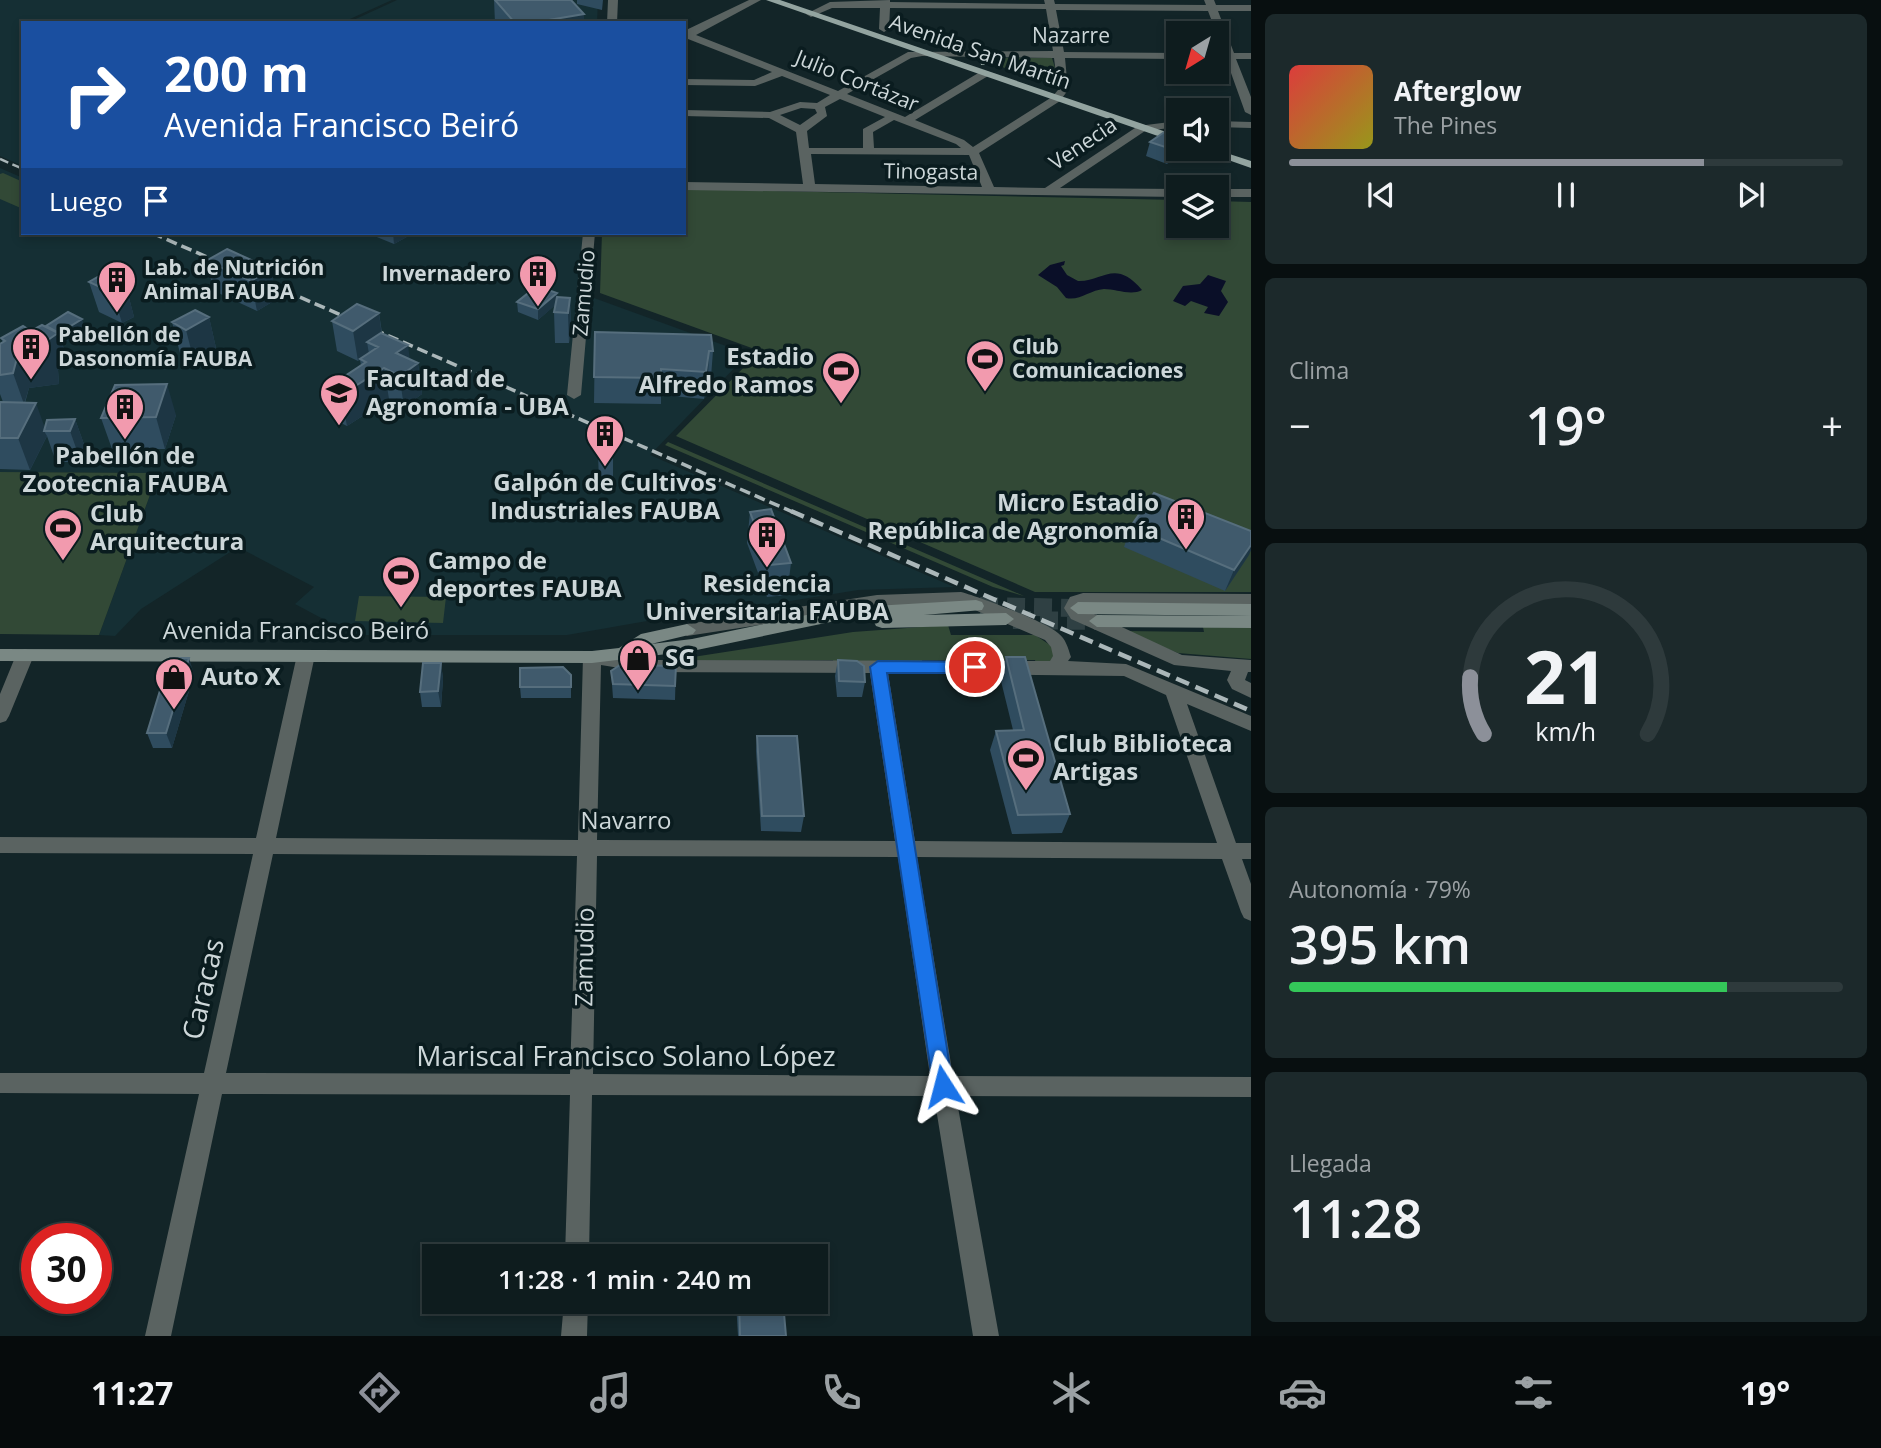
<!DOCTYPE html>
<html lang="es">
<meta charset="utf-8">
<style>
body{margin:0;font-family:"Open Sans",sans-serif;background:#1c292b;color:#f1f3f6;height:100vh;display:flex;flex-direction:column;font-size:26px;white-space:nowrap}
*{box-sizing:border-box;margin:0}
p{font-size:23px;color:#9ba1a4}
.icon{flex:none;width:38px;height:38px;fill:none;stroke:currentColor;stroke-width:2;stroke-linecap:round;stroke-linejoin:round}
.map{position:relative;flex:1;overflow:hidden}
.sheet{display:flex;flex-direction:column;gap:14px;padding:14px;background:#080f10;width:630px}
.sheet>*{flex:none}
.top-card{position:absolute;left:21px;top:21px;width:665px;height:214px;border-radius:0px;box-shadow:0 4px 10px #0003,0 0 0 2px #2e3a3c;background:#1a4fa0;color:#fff;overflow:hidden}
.needle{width:46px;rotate:217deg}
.fabs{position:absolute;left:1166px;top:21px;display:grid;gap:14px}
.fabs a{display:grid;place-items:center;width:63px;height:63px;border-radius:0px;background:#0e1c1e;box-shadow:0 4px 10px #0003,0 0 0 2px #2e3a3c;font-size:35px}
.speed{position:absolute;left:21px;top:1223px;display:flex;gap:14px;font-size:35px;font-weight:700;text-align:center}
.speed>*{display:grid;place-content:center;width:91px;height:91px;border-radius:50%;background:#0e1c1e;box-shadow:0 4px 10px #0003,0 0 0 2px #2e3a3c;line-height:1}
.speed .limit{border:10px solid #d22;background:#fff;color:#111}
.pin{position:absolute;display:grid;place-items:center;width:60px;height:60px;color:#fff;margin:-30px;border:4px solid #fff;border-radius:50%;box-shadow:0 2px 7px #0007}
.me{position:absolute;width:77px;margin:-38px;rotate:351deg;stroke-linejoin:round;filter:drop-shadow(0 0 5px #0008)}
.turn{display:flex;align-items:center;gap:24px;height:147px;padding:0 28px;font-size:32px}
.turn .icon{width:91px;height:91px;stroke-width:2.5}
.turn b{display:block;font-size:49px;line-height:60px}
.then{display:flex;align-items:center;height:66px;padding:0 28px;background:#0003;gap:14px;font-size:26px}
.big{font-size:52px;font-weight:600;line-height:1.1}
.sheet .widget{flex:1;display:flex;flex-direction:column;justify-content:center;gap:10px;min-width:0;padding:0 24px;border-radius:10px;background:#1c292b}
.sheet .dial{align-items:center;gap:0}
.dial svg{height:182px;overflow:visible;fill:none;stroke:#2e3a3c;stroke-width:7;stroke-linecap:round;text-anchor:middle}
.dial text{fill:#f1f3f6;stroke:none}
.song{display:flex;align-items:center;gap:21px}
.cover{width:84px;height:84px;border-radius:10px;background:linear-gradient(135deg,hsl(0 70% 55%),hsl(60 70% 35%))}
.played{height:7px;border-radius:4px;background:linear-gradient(90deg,#8c9099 75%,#2e3a3c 75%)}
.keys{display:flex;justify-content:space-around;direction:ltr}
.heat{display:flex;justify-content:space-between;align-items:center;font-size:38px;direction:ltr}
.charge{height:10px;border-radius:5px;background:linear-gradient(90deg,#34c759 79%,#2e3a3c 0)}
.trip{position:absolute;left:422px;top:1244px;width:406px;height:70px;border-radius:0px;background:#0e1c1e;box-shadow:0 4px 10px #0003,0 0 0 2px #2e3a3c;font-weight:600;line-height:70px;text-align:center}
.dock{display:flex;height:112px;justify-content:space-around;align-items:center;background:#060b0c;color:#9ba1a4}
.dock .icon{width:49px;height:49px}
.dock .active{color:#8c9099}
.dock b{font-size:32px;color:#f1f3f6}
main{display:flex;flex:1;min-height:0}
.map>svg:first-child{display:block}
.built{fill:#152f34}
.green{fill:#324936}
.water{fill:#0a0f28}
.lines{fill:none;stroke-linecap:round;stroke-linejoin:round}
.secondary-tunnel{stroke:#2f4043;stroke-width:18;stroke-dasharray:18 9;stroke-linecap:butt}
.street{fill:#5a6361;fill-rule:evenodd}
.secondary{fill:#7a8884;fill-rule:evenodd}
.primary{fill:#93a4a0;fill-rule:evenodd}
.rail-far2{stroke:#abb7b9;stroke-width:2.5;stroke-dasharray:9 4.5;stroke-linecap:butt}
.rail-far1{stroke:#abb7b9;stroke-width:3.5;stroke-dasharray:11 5;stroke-linecap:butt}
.rail{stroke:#abb7b9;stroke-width:4.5;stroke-dasharray:14 7;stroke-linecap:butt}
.wall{fill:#2f4c5f}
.shaded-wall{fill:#1d3644}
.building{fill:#405a6c;stroke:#566e7d;stroke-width:2}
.route{fill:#1a73e8;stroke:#114b97;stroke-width:2}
.labels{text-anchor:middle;stroke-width:7;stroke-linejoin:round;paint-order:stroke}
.far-street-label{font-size:21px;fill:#cdd7d9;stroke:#0a1c1f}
.far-poi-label{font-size:21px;font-weight:bold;fill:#cdd7d9;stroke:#0a1c1f;text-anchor:start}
.poi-label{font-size:24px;font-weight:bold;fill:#cdd7d9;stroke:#0a1c1f;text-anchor:start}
.street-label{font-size:24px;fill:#cdd7d9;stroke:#0a1c1f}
.near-street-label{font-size:28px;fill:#cdd7d9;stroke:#0a1c1f}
</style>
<main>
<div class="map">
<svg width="1251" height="1336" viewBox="0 0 1251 1336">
<rect width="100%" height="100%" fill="#132528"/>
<path class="built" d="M0 0H392L341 23H23V166L0 156Z
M397 0H598L597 23H347Z
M0 168 23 178V233H591L594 298 748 354 650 455 954 587 858 590 735 610 733 606 567 635H353L295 604 314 587 238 547 141 609 115 636 99 635 158 473 0 472Z"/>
<path class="green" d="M992 58H1052L1059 81 1051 83 990 63 988 61Z
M3 173 23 182V209L0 199V174Z
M684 189 1178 200V226H1216V201L1251 202V592H1035L676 436 760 351 600 293 602 233H684Z
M668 442 1024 596 993 587 665 445Z
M0 472 158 473 99 635 0 634Z
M359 596 446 597 443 623 355 621Z
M948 625 951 635H1035L1053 647 1054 657 1050 662 1036 664 1035 660H922V664L834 663 833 660 667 661 853 632Z
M1203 627 1251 628V659L1178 653 1123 631 1204 632Z"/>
<path class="water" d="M1065 261 1064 265 1061 266 1067 275 1078 281C1103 282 1115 258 1142 290 1131 296 1116 289 1104 289 1090 290 1080 301 1066 298L1057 287 1038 275 1050 265Z
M1208 275 1226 281 1221 291 1228 302 1219 316 1204 313 1208 307 1191 301 1185 306 1173 301 1183 286 1200 284Z"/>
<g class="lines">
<path class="secondary-tunnel" d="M980 606 1078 608
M1013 620 1097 621"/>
<path class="street" d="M608 0H618L617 23H607Z
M749 0H761L696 35 838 91 908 52 1053 51 1046 9 890 8 889 29 884 32 879 29 880 8H832L811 17 806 14 830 2 890 0V2L1045 4 1044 0H1054L1055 4 1206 5 1204 0H1214L1216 5H1251V11H1218L1234 53H1251V59H1236L1251 97V115L1245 112 1226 59H1216V53H1224L1208 11 1056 10 1064 52 1178 53V59L1065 58 1068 90 1060 101 979 153 994 187 1045 188 1138 126 1178 121V127L1145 131 1060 188 1178 189V197L684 190V182L803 184 796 132 769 118 684 116V110L770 112 800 102 817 103 830 95 782 76 755 86 684 85V79L754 80 772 72 688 39 684 40V31ZM922 56 1054 58 1058 90 1052 97 973 147 964 140 915 120 988 76V72H980L905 117 847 94 911 58ZM840 99 885 117 863 129V148H809L807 131 827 116 825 107ZM801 108 815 109 817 113 800 125 780 115ZM894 120 956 144 961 148H874L873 132ZM811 154 969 155 982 187 815 184Z
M1216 121 1251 122V128L1216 127Z
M1216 189H1251V197H1216Z
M583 233H595L581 395 574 399 567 395Z
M961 592C980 597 1044 621 1058 633 1066 639 1068 648 1071 657L1068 661 1126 664 1251 716V731L1187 704 1236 843H1251V859H1242L1251 884V921L1244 918 1241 912 1222 859 917 857 953 1076 1251 1077V1097L956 1096 999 1336H973L934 1096 592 1095 589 1256H565L570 1095 222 1094 171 1336H145L199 1094 0 1093V1073H204L253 854 0 853V837L256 838 297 655 300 651H312L315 655 276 838 578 840 583 657 586 653 592 651 644 660 1050 661 1053 656 1051 647 1045 640 961 604 877 607 687 636 678 630 687 624 877 595ZM601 665 644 672 870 673 895 841 597 840ZM888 673 1124 676 1166 695 1217 843 915 841ZM273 854 577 856 570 1074 226 1073ZM597 856 898 857 930 1076 593 1074Z
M1083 593 1251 594V606L1083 605 1081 608 1182 655 1251 660V672H1248L1245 680 1251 683V698L1232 689 1227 680 1231 671 1174 665 1071 619 1064 608 1070 597Z
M25 649 31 651 34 655 9 716 6 721 0 723V694L16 655 19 651Z
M564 1302H588L587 1336H561Z"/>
<path class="secondary" d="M976 600 982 602 984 606 982 610 924 615 1006 613 1014 619 1006 625 882 628 876 626 874 622 876 618 840 620 692 651 592 663 0 661V649L592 651 619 648 641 634 687 624 696 630 693 634 651 644 692 639 840 608Z
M1078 602 1251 604V616L1078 614 1070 608Z
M1097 615 1251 616V628L1097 627 1089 621Z"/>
<path class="primary" d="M766 0H780L1178 136V143Z
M990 52 999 54 990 60 989 65H981L980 59Z
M1197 149H1214L1251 161V168Z"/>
<path class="rail-far2" d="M0 159 23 169"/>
<path class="rail-far1" d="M152 233 230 267
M256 278 795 513"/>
<path class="rail" d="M791 511 1251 711"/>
</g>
<path class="wall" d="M494 0H571L584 14V23H495Z
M577 0H603L602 10 577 4Z
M1150 142 1186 150 1167 164 1146 156Z
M367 233H414L394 244Z
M227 249 277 299 257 311 214 291 206 261Z
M89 282 126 286 134 317 122 323 99 312Z
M557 293V297L570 298 571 328 569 343H555L554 312 555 305 538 320 518 312 517 302Z
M379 313 382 333 410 359 418 363 422 394 404 407 389 399 347 426 333 419 327 388 361 365 360 360 358 361 337 351 332 321Z
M209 317 216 348 194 361 180 353 172 322Z
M47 327 86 330 62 343 69 364 58 370 59 384 29 388 25 403 45 428 75 419 86 450 81 462H56L47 436 30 470 0 469V402H3L0 394V344L3 343 1 338Z
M595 332 713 351 711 377H708L704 399 661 395V404L594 403Z
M176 415 165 449H112L101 418Z
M597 422 613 451V483H599Z
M750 512 791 563 787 595 767 597 747 543Z
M1131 526 1251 531V550L1225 591 1124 547Z
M1006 657 1070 814 1062 833 1012 834 990 750 996 731 1013 730 1000 677Z
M838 660 865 682 862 697H837L835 676Z
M441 663 443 679 441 707H422L420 692Z
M676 666 675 700 613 698 611 671Z
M194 674 172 748H153L147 733Z
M571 675V698H521L520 687Z
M757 736 804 816 801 832 761 831 756 751Z
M736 1302H783L786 1336H738Z"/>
<path class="shaded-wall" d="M584 14V23H531Z
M1178 144V149H1186V150L1167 164 1171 149Z
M393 233H414L394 244Z
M271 269 277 299 257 311 251 281Z
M126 286 134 317 122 323 113 293Z
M557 293 558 303 538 320V309Z
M570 298 571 328 569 343 568 313Z
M379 313 383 344 367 342 369 354 358 361 353 331Z
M209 317 216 348 194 361 186 330Z
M82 319 86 330 63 343 59 333Z
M58 333 69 364 58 370 59 384 29 388 24 404 13 373 17 358Z
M408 345 411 368 418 363 422 394 404 407 396 353Z
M709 351 708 377 704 399 706 372Z
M384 368 389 399 347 426 341 395Z
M167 384 176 415 165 449 156 417Z
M36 403 46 431H44L47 436 30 470 18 438Z
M75 419 86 450 81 462 70 431Z
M1251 545V550L1249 555 1225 591 1234 570Z
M189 658 194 674 172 748 166 733Z
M441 663 443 679 441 707 438 691Z"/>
<path class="building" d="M495 0H571L584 14 531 23H515Z
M1170 128 1178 131V144L1171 149 1150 142Z
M227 249 271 269 251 281 206 261Z
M101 275 126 286 113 293 89 282Z
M537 286 557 293 538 309 517 302Z
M557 297 570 298 568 313 554 312Z
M357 304 379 313 353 331 332 321Z
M195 310 209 317 186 330 172 322Z
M68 312 82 319 59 333 46 326Z
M42 325 58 333 48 340V353L17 358 13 373 0 375V344L5 341 1 338 23 326 31 331Z
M595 332 711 335 713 351H709L706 372 661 369V378L594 377Z
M381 333 408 345 396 353 418 363 400 376 384 368 341 395 327 388 366 362 360 359 378 347 367 342Z
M167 384 156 417 101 418 115 385Z
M0 402 36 403 18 438H0Z
M75 419 70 431H44L47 420Z
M597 422H610L613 451 599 452Z
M1154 493 1251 531V545L1234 570 1131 526Z
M771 509 791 563 770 565 750 512Z
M1006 657H1025L1070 814 1018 815 996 731 1024 730Z
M170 658H189L166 733H147Z
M838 660 857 661 864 666 865 682 839 681Z
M423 663H441L438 691 420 692Z
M620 665 676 666 675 686 613 684 611 671Z
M563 667 571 675V687H520V668Z
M757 736H797L804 816H762Z
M739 1302H783L786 1336H740Z"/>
<path class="route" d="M878 661 975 662 983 667 975 673H887L953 1086 950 1093 943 1096 936 1093 933 1086 870 667Z"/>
<defs>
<symbol id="building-pin" viewBox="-11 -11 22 30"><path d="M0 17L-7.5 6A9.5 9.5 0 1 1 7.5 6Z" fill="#f29aae" stroke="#0a1c1f"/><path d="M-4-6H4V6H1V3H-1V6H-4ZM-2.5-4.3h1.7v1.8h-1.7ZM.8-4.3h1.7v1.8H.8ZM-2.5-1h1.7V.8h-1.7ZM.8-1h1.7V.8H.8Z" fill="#111"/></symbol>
<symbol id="stadium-pin" viewBox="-11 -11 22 30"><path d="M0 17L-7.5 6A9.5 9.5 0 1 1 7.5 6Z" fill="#f29aae" stroke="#0a1c1f"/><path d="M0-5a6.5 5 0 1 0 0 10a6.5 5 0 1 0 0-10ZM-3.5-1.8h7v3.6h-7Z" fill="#111"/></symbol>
<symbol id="university-pin" viewBox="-11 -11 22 30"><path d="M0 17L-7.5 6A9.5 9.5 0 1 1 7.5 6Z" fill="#f29aae" stroke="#0a1c1f"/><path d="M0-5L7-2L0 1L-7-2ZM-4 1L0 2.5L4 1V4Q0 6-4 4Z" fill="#111"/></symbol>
<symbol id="shop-pin" viewBox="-11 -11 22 30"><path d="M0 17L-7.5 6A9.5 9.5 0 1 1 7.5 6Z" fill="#f29aae" stroke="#0a1c1f"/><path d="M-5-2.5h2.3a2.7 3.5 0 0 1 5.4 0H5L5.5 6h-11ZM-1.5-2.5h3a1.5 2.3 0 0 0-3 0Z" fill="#111"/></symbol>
</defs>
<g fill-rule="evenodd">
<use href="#building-pin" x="516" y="252" width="44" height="60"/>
<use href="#building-pin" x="95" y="258" width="44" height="60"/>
<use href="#building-pin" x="9" y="325" width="44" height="60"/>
<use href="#stadium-pin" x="963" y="337" width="44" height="60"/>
<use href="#stadium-pin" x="819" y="349" width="44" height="60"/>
<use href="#university-pin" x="317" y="371" width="44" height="60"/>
<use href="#building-pin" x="103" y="385" width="44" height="60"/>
<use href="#building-pin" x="583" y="412" width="44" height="60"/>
<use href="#building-pin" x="1164" y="495" width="44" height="60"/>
<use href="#stadium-pin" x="41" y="506" width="44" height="60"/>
<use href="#building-pin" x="745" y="513" width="44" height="60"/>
<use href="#stadium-pin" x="379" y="553" width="44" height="60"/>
<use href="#shop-pin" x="616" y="636" width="44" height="60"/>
<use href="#shop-pin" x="152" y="655" width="44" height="60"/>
<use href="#stadium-pin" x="1004" y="736" width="44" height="60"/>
</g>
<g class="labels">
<g class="far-street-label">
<text x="1071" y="43">Nazarre</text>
<text transform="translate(980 52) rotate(19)" y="7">Avenida San Martín</text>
<text transform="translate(857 81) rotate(22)" y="7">Julio Cortázar</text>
<text transform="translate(1083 144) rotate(-34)" y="7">Venecia</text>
<text transform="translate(931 172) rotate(1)" y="7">Tinogasta</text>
<text transform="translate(584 293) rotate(-85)" y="7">Zamudio</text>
</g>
<g class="far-poi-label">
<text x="144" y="275">Lab. de Nutrición<tspan x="144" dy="24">Animal FAUBA</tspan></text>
<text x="511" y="281" text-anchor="end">Invernadero</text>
<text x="58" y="342">Pabellón de<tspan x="58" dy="24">Dasonomía FAUBA</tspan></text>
<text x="1012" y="354">Club<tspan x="1012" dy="24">Comunicaciones</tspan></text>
</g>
<g class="poi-label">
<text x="814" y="365" text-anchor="end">Estadio<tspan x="814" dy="28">Alfredo Ramos</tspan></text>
<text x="366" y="387">Facultad de<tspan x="366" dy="28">Agronomía - UBA</tspan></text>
<text x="125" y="464" text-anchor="middle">Pabellón de<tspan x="125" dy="28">Zootecnia FAUBA</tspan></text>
<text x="605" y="491" text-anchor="middle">Galpón de Cultivos<tspan x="605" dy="28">Industriales FAUBA</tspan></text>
<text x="1159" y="511" text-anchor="end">Micro Estadio<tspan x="1159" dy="28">República de Agronomía</tspan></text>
<text x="90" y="522">Club<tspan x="90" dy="28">Arquitectura</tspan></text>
<text x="428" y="569">Campo de<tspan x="428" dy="28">deportes FAUBA</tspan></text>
<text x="767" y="592" text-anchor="middle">Residencia<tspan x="767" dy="28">Universitaria FAUBA</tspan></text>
<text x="665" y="666">SG</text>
<text x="201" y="685">Auto X</text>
<text x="1053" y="752">Club Biblioteca<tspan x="1053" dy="28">Artigas</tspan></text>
</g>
<g class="street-label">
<text x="296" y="639">Avenida Francisco Beiró</text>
<text x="626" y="829">Navarro</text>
<text transform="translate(585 957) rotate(-89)" y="8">Zamudio</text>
</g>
<g class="near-street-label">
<text transform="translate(203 989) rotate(-77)" y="10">Caracas</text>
<text x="626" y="1066">Mariscal Francisco Solano López</text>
</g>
</g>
</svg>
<div class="fabs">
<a><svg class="needle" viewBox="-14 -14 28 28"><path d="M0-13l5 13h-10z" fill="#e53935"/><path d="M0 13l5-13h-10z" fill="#9ba1a4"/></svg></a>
<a><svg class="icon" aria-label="sound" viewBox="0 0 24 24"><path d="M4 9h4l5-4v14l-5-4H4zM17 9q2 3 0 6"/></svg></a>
<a><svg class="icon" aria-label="layers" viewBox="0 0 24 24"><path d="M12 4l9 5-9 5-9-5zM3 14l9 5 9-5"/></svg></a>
</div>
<div class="speed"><div class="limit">30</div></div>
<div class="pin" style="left:975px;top:667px;background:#d93025"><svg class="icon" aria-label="arrive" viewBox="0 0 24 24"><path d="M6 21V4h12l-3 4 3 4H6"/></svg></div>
<svg class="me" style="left:943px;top:1086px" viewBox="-20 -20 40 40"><path d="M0-17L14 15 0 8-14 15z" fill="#1a73e8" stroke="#fff" stroke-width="4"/></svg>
<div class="trip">11:28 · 1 min · 240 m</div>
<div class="top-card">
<div class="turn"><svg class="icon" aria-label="right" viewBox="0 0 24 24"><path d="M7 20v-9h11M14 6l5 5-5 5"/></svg><div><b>200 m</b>Avenida Francisco Beiró</div></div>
<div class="then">Luego<svg class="icon" aria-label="arrive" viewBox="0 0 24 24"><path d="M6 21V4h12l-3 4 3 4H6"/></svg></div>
</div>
</div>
<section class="sheet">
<div class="widget">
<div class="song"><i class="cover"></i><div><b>Afterglow</b><p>The Pines</p></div></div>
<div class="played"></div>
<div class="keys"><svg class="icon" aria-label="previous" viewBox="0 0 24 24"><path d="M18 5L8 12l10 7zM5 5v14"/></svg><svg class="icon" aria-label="pause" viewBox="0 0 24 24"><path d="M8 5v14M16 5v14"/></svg><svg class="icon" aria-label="next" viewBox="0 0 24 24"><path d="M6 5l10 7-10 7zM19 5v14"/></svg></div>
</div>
<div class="widget"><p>Clima</p>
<div class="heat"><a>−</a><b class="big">19°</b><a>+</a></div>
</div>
<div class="widget dial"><svg viewBox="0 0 100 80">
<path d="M14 69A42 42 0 1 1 86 69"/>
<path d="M14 69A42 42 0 0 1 8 44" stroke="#8c9099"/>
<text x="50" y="56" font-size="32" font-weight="700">21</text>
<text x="50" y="72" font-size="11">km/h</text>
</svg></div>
<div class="widget"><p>Autonomía · 79%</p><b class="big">395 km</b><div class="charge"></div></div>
<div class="widget"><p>Llegada</p><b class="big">11:28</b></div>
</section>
</main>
<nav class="dock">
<b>11:27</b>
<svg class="icon active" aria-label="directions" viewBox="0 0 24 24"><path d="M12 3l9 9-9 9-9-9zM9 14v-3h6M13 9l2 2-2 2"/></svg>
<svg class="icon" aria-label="music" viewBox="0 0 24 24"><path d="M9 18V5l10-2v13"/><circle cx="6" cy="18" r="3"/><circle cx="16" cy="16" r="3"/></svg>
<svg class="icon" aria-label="phone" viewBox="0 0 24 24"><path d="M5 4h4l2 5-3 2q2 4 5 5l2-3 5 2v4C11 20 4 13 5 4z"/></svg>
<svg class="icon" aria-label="climate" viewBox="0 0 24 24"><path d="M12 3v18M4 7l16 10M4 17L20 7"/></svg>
<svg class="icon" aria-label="car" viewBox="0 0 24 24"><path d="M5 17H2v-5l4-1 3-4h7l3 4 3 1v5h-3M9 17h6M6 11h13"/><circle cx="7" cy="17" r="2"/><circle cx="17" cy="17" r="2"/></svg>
<svg class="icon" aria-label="filters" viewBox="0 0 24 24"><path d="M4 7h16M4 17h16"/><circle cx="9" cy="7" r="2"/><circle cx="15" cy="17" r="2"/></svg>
<b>19°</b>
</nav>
